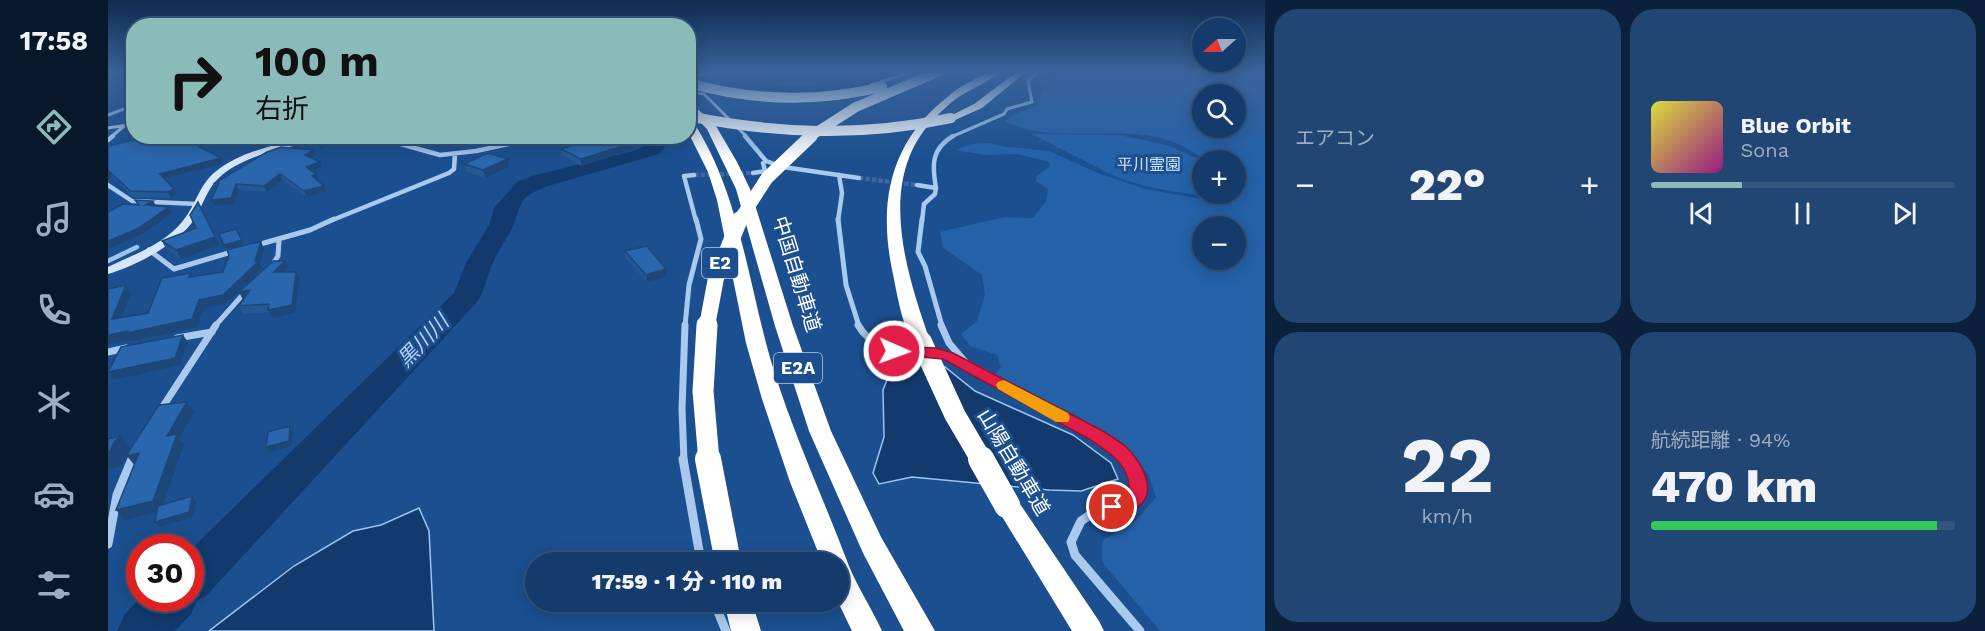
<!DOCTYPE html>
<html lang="ja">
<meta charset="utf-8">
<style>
body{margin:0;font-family:"Work Sans","Noto Sans JP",sans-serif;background:#214673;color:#f1f3f6;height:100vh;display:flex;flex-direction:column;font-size:22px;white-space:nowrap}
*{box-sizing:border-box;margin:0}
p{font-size:20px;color:#9dadc1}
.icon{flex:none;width:33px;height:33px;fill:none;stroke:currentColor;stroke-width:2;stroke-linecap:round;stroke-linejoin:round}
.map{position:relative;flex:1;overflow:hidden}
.drawer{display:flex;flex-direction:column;gap:9px;padding:9px;background:#0b203b;width:720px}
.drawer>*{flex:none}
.guide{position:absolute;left:18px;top:18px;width:570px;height:126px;border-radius:24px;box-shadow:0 3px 15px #0003,0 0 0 2px #33557e;background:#8bbbb9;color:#111;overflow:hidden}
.needle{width:39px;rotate:249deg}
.controls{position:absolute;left:1084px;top:18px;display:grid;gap:12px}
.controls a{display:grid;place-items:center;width:54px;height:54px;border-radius:50%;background:#143b6b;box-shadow:0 3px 15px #0003,0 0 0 2px #33557e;font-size:30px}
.speed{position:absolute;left:18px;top:534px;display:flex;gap:12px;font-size:30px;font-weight:700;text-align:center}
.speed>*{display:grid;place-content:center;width:78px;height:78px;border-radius:50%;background:#143b6b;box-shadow:0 3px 15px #0003,0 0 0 2px #33557e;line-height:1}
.speed .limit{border:9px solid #d22;background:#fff;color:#111}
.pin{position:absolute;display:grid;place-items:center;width:51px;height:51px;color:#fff;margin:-26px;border:3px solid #fff;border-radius:50%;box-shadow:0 2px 6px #0007}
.me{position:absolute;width:66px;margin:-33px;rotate:92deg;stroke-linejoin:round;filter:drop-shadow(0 0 4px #0008)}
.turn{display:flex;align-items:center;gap:21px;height:126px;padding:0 30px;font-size:27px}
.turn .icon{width:78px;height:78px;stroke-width:2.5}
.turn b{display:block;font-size:42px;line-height:51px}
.big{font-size:45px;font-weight:800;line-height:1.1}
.drawer .tile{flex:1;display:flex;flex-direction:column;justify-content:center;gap:9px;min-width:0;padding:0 21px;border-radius:24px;background:#214673}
.drawer .dial{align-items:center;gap:0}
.dial b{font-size:78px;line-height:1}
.song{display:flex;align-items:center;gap:18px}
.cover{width:72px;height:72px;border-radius:9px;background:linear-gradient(135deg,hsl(60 70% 55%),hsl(310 70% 35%))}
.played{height:6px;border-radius:3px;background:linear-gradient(90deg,#8bbbb9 30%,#33557e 30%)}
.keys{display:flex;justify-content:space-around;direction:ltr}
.heat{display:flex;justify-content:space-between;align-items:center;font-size:33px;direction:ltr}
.charge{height:9px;border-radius:4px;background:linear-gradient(90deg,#34c759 94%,#33557e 0)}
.drawer .tiles{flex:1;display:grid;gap:9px;grid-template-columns:repeat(2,1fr)}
.trip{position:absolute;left:417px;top:552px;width:324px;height:60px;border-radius:30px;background:#143b6b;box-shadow:0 3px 15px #0003,0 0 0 2px #33557e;font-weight:800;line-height:60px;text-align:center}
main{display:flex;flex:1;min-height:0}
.menu{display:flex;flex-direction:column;width:108px;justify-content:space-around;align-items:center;background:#08182b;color:#9dadc1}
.menu .icon{width:42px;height:42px}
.menu .on{color:#8bbbb9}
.menu b{font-size:27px;color:#f1f3f6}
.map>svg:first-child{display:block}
.green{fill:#2461a8;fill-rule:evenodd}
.water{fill:#123a6d;stroke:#9cc4f0;stroke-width:1.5}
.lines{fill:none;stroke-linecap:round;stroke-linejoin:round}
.stream-far1{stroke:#9cc4f0;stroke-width:3}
.stream{stroke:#9cc4f0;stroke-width:4.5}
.river{fill:#123a6d;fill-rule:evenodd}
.street-tunnel{stroke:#3d69a0;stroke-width:4.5;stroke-dasharray:4.5 2;stroke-linecap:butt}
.street-far4{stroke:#a9c9ee;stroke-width:3}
.street-far3{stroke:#a9c9ee;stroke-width:4.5}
.street-far2{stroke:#a9c9ee;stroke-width:5}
.street-far1{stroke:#a9c9ee;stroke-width:7}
.street{stroke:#a9c9ee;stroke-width:9}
.secondary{fill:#d6e6fa;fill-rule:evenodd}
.highway{fill:#fff;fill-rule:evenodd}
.highway-bridge-far4{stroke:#fff;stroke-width:10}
.highway-bridge-far3{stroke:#fff;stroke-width:13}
.highway-bridge-far2{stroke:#fff;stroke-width:16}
.highway-bridge-far1{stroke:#fff;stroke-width:21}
.highway-bridge{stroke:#fff;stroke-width:26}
.wall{fill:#245895}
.shaded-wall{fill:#1d4779}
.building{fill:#2a66ad;stroke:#1d4779;stroke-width:1.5}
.route{fill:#e11d48;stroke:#92132f;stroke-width:1.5}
.slow{fill:#f59e0b}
.labels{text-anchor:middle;stroke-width:6;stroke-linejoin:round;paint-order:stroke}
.far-park-label{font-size:16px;fill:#cfe3fa;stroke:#1b4f8f}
.shield{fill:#1b4f8f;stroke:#bbcadd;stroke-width:1.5}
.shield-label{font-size:18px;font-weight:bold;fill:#fff}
.street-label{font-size:20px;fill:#fff;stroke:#1b4f8f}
.water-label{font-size:21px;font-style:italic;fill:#b5d3f5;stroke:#1b4f8f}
</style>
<main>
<nav class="menu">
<b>17:58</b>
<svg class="icon on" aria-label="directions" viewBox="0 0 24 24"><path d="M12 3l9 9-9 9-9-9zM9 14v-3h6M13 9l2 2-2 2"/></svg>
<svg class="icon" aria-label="music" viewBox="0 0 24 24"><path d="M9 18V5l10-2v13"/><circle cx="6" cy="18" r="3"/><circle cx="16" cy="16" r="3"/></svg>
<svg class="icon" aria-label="phone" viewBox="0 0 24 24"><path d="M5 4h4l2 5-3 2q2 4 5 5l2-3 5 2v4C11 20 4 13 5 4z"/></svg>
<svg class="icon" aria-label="climate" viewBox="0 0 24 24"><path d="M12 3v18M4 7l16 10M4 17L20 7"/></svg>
<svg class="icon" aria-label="car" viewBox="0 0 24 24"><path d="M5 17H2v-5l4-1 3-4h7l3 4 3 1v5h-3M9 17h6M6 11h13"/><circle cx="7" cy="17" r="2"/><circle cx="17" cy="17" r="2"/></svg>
<svg class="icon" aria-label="filters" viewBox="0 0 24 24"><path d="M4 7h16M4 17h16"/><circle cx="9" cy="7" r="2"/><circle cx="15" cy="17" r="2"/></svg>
</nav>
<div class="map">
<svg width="1157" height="631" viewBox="0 0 1157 631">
<rect width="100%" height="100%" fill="#1b4f8f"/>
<path class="green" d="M967 71H1157V631H1052L994 562V541L1027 521 1048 497 1040 474 1011 443 971 417 887 374 893 368 889 355 862 346 853 334 869 321 877 294 874 275 835 248 832 232 897 217 925 218 938 201 940 189 928 181 929 176 942 166 941 162 910 154 877 155 848 150 863 144 880 143 899 147 941 151 990 173 1037 189 1099 200 1128 194V160H1095C1039 110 954 152 897 121L909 113 932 105V96L947 73ZM1095 94H1128V128H1095ZM1095 226H1128V260H1095Z
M923 134 1011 135 1059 145 1090 159 1085 171 1095 177V193L1088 195C1058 190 1025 186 998 172 973 159 948 146 923 134Z"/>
<path class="water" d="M803 361 837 367 867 391 965 435 1003 463 1010 479 973 491 941 490 804 477 771 484 765 473 776 437 775 390 783 370Z
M311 508 321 531 326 631H101L186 566 245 531 273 525Z"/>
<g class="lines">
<path class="stream-far1" d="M0 115 26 105"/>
<path class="stream" d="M0 261 29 247"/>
<path class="river" d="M778 71H801L799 74 748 89 705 96 620 93 580 98V88L620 83 705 86 747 79Z
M540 136H560V143L551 154 440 186C411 197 415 200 405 226 399 239 390 250 385 263 379 276 377 290 369 302L98 596 89 600 83 614 67 631H9L17 614 32 598H82V550L346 293 358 263 381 225 386 208 409 182 424 176 525 151 537 146Z"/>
<path class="street-tunnel" d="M586 175 645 173
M751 178 809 185"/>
<path class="street-far4" d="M580 77 609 71
M763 85 806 71
M580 92 596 94 639 137
M0 128 26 124
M264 136 268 137
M3 137 16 126
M433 137 438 136
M843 137 896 114 899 109 924 102 920 81 930 71"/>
<path class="street-far3" d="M264 136 332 155 368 151 438 136
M637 136 658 161 675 167 751 178
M0 140 5 136
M645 173 657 171 655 163 658 161
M586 175 576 176 588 221
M0 185 24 201 89 204
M809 185 828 188 827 194 816 204 814 221
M828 188C824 165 823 149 845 136
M222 221 341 173 346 169 347 154
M730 221 734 193 731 175"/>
<path class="street-far2" d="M730 219 738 285 751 326
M814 219 810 252 817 266 834 326
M149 245 202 230 226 219
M41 250 66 269 127 251
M163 267 170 256 171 240
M107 326 138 291
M577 326 581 285 593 239 588 219"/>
<path class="street-far1" d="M750 325C763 349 789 350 813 352
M833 325 841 343 858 363
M69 338 104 332
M0 352 18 348
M824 353C867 362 906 390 944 412 970 426 1002 436 1021 461
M52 411 108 325
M23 461 26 454
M576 461 574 409 577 325"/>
<path class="street" d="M575 459 593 562
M1020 459 1028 476 1030 494 1020 504 988 511 973 521 963 542 967 555 1032 631
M0 544 9 495 24 459
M606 602 618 631"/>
<path class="secondary" d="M205 136H220C211 141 200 142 190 145 163 151 135 158 114 175 100 186 96 203 87 218 72 243 28 266 0 274V267C25 255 56 244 74 222 87 207 91 185 107 172 134 150 172 144 205 136Z"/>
<path class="highway" d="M883 71H893C883 81 867 87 854 95 843 101 832 113 823 122 768 183 799 274 822 341L820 345H806C795 327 790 300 786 279 769 205 780 142 843 94 855 84 870 78 883 71Z
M910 71H919L874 108 847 120 843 121 838 118 866 104Z
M580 100 608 126 629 162 642 189 685 326 723 431 773 537 827 631H796L755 553 701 431 667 326 628 189 599 129 580 110Z
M580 119 584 120C634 196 640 289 667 374 688 440 717 502 741 566 750 588 764 609 774 631H744L730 602V562H714L682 482 654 399 638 343 609 200 600 172 580 132Z
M899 495 908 498 991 621 996 631H964L887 505 890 498Z
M616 602H644L653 631H623Z"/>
<path class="highway-bridge-far4" d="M580 83C645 101 708 103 774 87
M580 116C669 134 754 137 843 118
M701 137 748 107 832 71"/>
<path class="highway-bridge-far3" d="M631 221 659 178 703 136"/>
<path class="highway-bridge-far2" d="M599 326 608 278 632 219"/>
<path class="highway-bridge-far1" d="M599 325 595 391 601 461
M813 341 847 415 874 461"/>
<path class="highway-bridge" d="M600 459 620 562
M873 459 899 505"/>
</g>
<path class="wall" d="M207 136H227L228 139 212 150 206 143 204 138Z
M449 136H511L524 143 525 149 473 166 454 155 453 149 464 145 449 138Z
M0 146 115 164 57 179 66 189 69 195 63 198 25 197 4 177 0 178Z
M208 155 204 158 214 167 205 171 209 174 211 180H210L218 191 199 197 175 180 159 192 131 190 126 204 106 206 103 200 109 188 107 183Z
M356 164 401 167 377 178 358 171Z
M88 228 112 245 73 259 58 249 54 241Z
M517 251 558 277 539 282 517 258Z
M177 261 180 268 177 272H188L192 279 187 313 164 318 161 312 135 314 131 306Z"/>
<path class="shaded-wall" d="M222 136H227L228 139 212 150 210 144Z
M524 143 525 149 473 166V159Z
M206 150 208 155 199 161 197 155Z
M113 158 115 164 55 179 52 174Z
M400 159 401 167 377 178 375 170Z
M212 162 214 167 201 172 198 167Z
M1 171 4 177 0 178V172Z
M172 174 175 180 159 192 156 186Z
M209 174 211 180 206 181 204 176Z
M128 184 131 190 126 204 106 206 103 200Z
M216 186 218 191 199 197 196 191Z
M66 189 69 195 63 198 60 192Z
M45 201 49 207 37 205Z
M61 207 64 213 32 235 0 249V241Z
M107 237 112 245 73 259 68 250Z
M134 240 136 244 118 249 116 245Z
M153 241 156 249 152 263 154 268 119 303 96 308 89 327 25 341 24 340 0 344V335L91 300 147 261Z
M177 261 180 268 169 280 166 272Z
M558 269V277L539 282 538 275Z
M188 272 192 279 187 313 164 318 160 310Z
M18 285 23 293 10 327 4 319Z
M142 290 135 300 131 292Z
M75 335 80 342 72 365 5 380 0 373Z
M79 402 86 412 71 438 76 444 53 511 17 520 8 510 59 436Z
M182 426 185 431 183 446 161 452 158 447Z
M13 436 23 450 17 456 13 466 0 469V452L6 442Z
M31 453 27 466 19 456Z
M84 496 88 501 85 517 51 527 47 522Z"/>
<path class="building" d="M41 136H71L113 158 52 174 66 189 60 192 22 191 1 171 0 172V146Z
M207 136H222L210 144 204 138Z
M458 136H511L524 143 473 159 453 149 470 143Z
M173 147 206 150 197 155 212 162 198 167 209 174 204 176 216 186 196 191 172 174 156 186 128 184 123 198 103 200 111 183H107L159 152Z
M380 153 400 159 375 170 356 164Z
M27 200 45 201 37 205 61 207 29 229 0 241V212L15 204 31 205Z
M90 202 107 237 68 250 54 241 88 228 82 215Z
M128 229 134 240 116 245 111 234Z
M153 241 147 261H151L115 295 91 300 84 319 19 333 20 331 0 335V289L18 285 4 319 40 313 54 278 83 273 81 277 115 272 121 255 119 250Z
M539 246 558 269 538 275 517 251Z
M165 261H177L166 272H188L184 305 160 310 161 304 131 306 142 290 131 292Z
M75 335 67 358 0 372 13 347Z
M79 402 59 436 69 434 45 501 8 510 31 453 19 456 21 451 51 405Z
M182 426 181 441 158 447 160 432Z
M13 436 6 442 2 452H0V439Z
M84 496 81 512 47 522 50 506Z"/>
<linearGradient id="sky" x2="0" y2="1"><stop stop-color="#0f2b4f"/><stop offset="0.45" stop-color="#39639b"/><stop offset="1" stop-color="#39639b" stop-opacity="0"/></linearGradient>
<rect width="1157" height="159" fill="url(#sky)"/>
<path class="route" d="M786 346 828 348 845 353 993 430C1001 435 1010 440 1017 446 1034 461 1054 497 1024 510 1016 514 1005 516 997 513L994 507 997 502 1014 497 1021 491C1023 465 1000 452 981 439L835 359 781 354 778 351 781 348Z"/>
<path class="slow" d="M896 380 960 413 962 418 960 422H948L890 389 888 385 890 382Z"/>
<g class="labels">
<g class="far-park-label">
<text x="1041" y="170">平川霊園</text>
</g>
<g class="shield">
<rect x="594" y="248" width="36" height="30" rx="4.5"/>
<rect x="666" y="353" width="48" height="30" rx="4.5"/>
</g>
<g class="shield-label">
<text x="612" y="269">E2</text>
<text x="690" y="374">E2A</text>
</g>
<g class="street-label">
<text transform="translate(689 274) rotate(73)" y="7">中国自動車道</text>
<text transform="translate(906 462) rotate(59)" y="7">山陽自動車道</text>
</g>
<g class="water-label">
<text transform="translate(315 341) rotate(-46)" y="7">黒川川</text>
</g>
</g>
</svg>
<div class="controls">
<a><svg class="needle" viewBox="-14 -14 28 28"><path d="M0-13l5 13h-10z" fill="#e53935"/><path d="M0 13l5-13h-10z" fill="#9dadc1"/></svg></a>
<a><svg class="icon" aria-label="search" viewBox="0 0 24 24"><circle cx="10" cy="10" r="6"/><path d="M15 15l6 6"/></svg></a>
<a>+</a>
<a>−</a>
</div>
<div class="speed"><div class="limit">30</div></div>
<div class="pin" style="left:1004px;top:507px;background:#d93025"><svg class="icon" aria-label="arrive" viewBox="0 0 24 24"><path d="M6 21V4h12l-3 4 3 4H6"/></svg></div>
<svg class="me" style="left:786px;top:351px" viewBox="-20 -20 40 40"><circle r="17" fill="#e11d48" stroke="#fff" stroke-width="3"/><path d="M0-11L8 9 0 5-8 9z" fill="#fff"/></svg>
<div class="trip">17:59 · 1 分 · 110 m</div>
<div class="guide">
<div class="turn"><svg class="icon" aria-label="right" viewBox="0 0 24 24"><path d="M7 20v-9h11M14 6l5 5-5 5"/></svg><div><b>100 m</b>右折</div></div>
</div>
</div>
<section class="drawer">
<div class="tiles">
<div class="tile"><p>エアコン</p>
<div class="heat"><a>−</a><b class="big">22°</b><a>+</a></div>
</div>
<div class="tile">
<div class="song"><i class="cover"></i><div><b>Blue Orbit</b><p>Sona</p></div></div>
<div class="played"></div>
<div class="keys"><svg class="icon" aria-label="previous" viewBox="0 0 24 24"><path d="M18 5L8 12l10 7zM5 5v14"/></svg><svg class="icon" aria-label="pause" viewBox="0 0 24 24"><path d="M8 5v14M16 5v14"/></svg><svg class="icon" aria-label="next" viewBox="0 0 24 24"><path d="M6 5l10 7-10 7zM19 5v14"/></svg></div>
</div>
<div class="tile dial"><b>22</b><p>km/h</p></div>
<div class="tile"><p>航続距離 · 94%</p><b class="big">470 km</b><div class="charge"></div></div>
</div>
</section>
</main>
